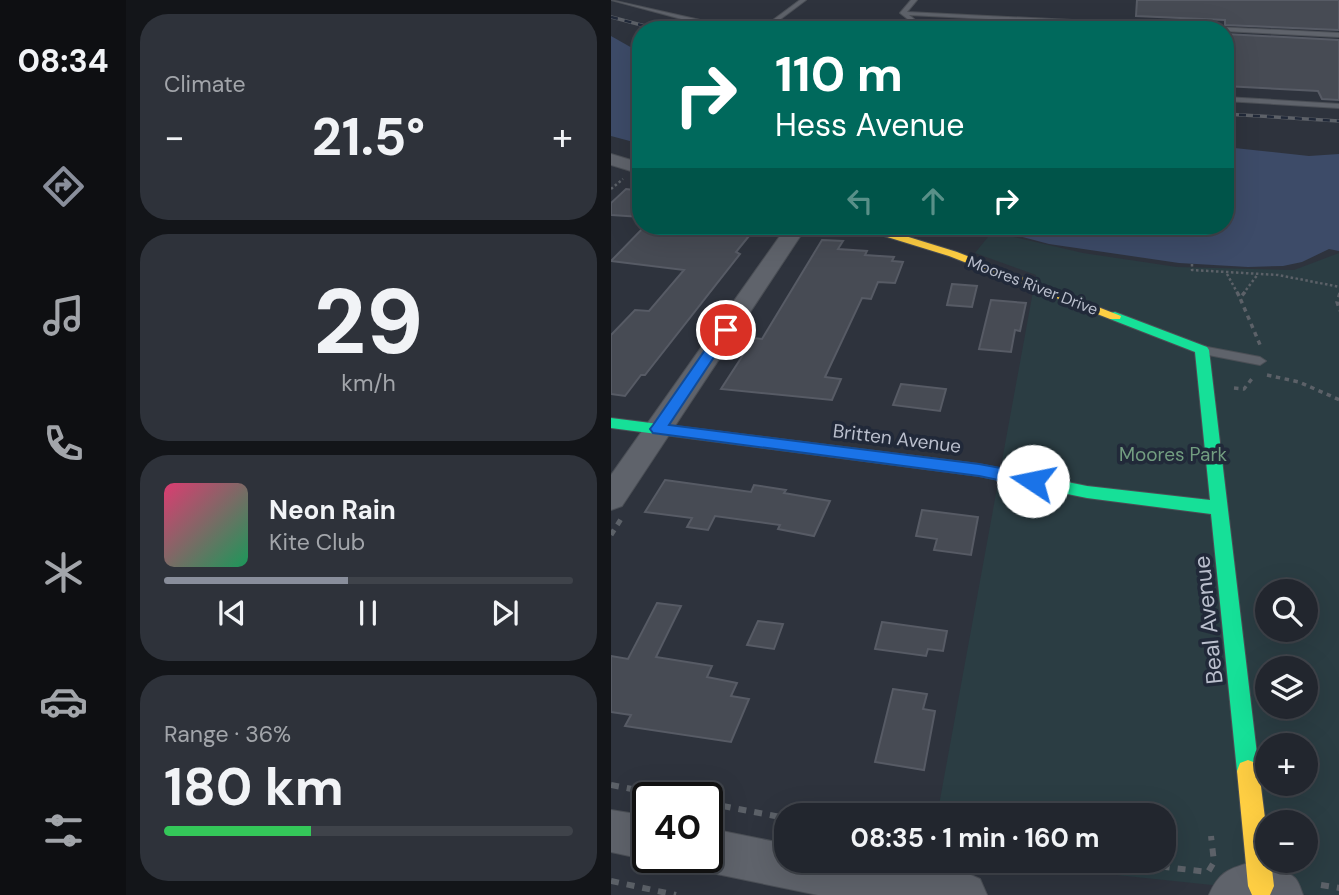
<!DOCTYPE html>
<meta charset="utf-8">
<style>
body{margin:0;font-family:"DM Sans",sans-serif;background:#2e323a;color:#f1f3f6;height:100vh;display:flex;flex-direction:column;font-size:26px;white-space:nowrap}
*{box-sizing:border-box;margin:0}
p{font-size:23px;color:#a2a5aa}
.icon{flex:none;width:38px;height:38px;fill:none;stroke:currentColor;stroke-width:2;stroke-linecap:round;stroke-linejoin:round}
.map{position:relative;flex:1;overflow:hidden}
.sheet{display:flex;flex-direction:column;gap:14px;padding:14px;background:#131519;width:485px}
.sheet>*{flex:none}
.hud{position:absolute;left:21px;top:21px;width:602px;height:214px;border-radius:28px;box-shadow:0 7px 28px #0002,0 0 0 2px #3f434a;background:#00695c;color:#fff;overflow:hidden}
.buttons{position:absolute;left:644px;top:579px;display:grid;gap:14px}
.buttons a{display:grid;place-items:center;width:63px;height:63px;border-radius:50%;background:#22262e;box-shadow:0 7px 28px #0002,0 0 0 2px #3f434a;font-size:35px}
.speed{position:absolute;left:21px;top:782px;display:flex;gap:14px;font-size:35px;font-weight:700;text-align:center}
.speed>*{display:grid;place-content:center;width:91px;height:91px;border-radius:50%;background:#22262e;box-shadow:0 7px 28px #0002,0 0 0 2px #3f434a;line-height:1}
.speed .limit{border:4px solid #111;border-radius:10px;background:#fff;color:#111}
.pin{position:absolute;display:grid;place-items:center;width:60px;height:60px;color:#fff;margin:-30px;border:4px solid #fff;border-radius:50%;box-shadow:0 2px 7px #0007}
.me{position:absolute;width:77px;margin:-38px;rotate:281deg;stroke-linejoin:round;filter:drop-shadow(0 0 5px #0008)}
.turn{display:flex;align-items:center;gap:24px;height:147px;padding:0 28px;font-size:32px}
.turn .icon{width:91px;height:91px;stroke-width:2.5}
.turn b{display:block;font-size:49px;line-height:60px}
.lanes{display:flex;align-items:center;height:66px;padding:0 28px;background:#0003;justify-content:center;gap:35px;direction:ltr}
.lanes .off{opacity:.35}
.big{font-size:52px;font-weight:700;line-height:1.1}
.sheet .card{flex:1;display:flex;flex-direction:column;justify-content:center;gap:10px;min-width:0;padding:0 24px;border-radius:28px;background:#2e323a}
.sheet .dial{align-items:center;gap:0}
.dial b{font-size:91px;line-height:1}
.song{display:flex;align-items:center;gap:21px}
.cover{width:84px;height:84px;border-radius:10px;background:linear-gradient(135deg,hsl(340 70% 55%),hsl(150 70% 35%))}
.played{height:7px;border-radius:4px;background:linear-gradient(90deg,#898e9b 45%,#3f434a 45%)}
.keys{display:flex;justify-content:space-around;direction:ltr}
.heat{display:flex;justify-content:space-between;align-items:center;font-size:38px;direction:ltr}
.charge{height:10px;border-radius:5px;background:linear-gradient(90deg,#34c759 36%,#3f434a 0)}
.trip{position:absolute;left:163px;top:803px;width:402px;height:70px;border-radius:28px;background:#22262e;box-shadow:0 7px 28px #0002,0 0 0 2px #3f434a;font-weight:700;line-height:70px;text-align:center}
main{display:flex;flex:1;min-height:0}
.dock{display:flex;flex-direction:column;width:126px;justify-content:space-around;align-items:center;background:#0e0f12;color:#a2a5aa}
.dock .icon{width:49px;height:49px}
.dock .on{color:#898e9b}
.dock b{font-size:32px;color:#f1f3f6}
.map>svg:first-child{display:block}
.green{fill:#2b3d43;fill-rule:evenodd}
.water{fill:#3d4b68}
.building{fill:#474b54;stroke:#575b65;stroke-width:2}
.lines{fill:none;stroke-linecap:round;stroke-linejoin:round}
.lane-casing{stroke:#4b4f56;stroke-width:2}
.street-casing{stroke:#4b4f56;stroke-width:2}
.fast-casing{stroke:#4b4f56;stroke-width:2}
.slow-casing{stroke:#4b4f56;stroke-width:2}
.path-far3{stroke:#5c6168;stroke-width:2.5;stroke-dasharray:2.5 2.5;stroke-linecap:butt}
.path-far2{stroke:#5c6168;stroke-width:3.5;stroke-dasharray:4.5 4.5;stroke-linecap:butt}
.path-far1{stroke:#5c6168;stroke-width:5;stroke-dasharray:6 6;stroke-linecap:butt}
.path{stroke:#5c6168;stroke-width:6;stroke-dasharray:8 8;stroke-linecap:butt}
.lane{fill:#5f636b;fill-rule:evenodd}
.street{fill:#5f636b;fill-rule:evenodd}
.fast{fill:#16e098;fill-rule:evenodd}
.slow{fill:#ffcf43;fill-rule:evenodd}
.rail-casing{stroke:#5d6168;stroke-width:3.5}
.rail{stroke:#212939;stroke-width:2.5;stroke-dasharray:7;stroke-linecap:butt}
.route{fill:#1a73e8;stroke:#114b97;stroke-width:2}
.labels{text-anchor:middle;stroke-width:7;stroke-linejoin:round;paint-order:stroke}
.far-street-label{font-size:16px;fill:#babfcd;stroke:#212939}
.street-label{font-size:19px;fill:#babfcd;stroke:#212939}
.park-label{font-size:19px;fill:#729d80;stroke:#212939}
.near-street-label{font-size:23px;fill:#babfcd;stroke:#212939}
</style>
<main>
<nav class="dock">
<b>08:34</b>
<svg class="icon on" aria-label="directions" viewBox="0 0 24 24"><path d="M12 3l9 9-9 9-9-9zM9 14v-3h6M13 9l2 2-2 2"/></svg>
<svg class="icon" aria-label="music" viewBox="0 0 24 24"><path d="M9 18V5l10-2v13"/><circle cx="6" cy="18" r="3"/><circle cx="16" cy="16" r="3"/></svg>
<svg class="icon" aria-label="phone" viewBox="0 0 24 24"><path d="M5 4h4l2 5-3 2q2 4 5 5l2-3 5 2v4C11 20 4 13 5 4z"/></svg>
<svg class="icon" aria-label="climate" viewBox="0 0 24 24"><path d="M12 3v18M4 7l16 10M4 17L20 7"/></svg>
<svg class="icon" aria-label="car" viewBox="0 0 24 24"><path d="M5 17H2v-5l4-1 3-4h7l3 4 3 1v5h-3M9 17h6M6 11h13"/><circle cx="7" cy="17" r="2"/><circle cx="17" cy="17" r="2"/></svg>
<svg class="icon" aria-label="filters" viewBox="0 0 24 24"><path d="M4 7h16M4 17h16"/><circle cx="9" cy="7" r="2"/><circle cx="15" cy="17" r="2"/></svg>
</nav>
<section class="sheet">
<div class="card"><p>Climate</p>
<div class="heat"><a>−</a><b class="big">21.5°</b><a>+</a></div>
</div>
<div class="card dial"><b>29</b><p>km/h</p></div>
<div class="card">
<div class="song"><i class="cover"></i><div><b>Neon Rain</b><p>Kite Club</p></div></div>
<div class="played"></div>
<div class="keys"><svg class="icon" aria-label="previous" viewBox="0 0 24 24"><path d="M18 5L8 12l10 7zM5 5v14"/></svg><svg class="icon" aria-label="pause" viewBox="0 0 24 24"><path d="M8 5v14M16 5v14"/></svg><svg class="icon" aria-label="next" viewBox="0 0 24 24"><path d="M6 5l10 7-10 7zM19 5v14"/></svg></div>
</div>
<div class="card"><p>Range · 36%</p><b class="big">180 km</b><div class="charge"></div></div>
</section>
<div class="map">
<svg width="729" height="895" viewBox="0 0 729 895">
<rect width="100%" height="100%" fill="#2e333d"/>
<path class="green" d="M381 232 472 253 566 267 683 270 728 253V895H698L371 861H553V816H326L425 275 364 253ZM656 592H695V630H656ZM656 668H695V707H656ZM656 746H695V784H656ZM656 822H695V861H656Z"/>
<path class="water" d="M0 36 30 53V144L0 136Z
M614 147 698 156 728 154V251L718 249 691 262 672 266 637 267 568 263 438 244 371 226H614Z"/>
<path class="building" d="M526 0H728V30L614 25V20L525 16Z
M614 34 728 40V100L711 99 707 91 614 86Z
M15 189 30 191V217L0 215V203Z
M33 227 138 236 125 252 129 254 34 375H30L14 396 0 394V335L24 310 38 311 73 270 0 261Z
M211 240 232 241 227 249 256 251 254 255 283 257 281 261 292 262 284 283 267 282 260 299 251 298 214 377 230 379 221 400 110 389 143 338 151 339Z
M341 284 366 286 361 307 336 305Z
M380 300 415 303 409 331 404 330 400 352 368 349Z
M290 384 335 389 329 411 282 405Z
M54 480 140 492 143 485 175 490 173 493 219 501 203 536 167 529 169 525 104 516 97 530 76 527 81 518 34 512Z
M311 510 367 517 360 555 323 550 326 539 305 536Z
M46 603 70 606 45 657 101 666 96 677 126 683 120 696 138 699 120 742 14 726 20 715 0 712V656L17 659Z
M147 621 172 624 163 649 136 645Z
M271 622 336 631 332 651 317 649 315 656 264 649Z
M282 689 316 694 312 709 324 711 313 770 264 762Z"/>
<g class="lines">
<defs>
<path id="lane" d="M0 0 89 20 158 23 189 0H195L159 27 89 24Z
M300 0H306L296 12 729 33V37L298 15 313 27 312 30H306L307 27 289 13Z
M614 97 729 104V108L614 101Z
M591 346 649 357 655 361 649 365 587 353 585 350 587 347Z"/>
<path id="street" d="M0 154 30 163V174L0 165Z
M176 226H196L11 506 0 510V475Z
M0 810 37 816V858H42L37 860 0 852Z
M96 828 175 844V861H260L353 872 369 879 376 895H207L96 872 81 865 77 858H96Z
M638 863C651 863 675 869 684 878 688 882 690 890 692 895H598C607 874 616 869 638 863Z"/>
<path id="fast" d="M504 312 596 347 598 350 648 771 645 779 637 782 629 779 626 771 600 514 476 498 368 476 0 428V418L368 464 476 486 599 500 584 352 499 319V313Z"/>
<path id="slow" d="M246 226H262L346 252 510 316 509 319H499L338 256 247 228Z
M637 760 645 763 648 771 656 834V861H660L663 886 659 895H641L637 886 626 771 629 763Z"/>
</defs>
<use href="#lane" class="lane-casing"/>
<use href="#street" class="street-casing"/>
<use href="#fast" class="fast-casing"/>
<use href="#slow" class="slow-casing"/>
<path class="path-far3" d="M0 189 12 179
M581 264V270L667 275 729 287
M616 274 627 294
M632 294 647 274"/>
<path class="path-far2" d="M626 292 629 298
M634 292 629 298 650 347
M729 293 726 302 729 311
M656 375 688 382 729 400
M623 388 633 389 643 376"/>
<path class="path-far1" d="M0 535 10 519"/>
<path class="path" d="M0 785 68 798
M96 803 175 818
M503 861 597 872 603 862 600 836
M0 881 65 895
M710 885 729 888"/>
<use href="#lane" class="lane"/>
<use href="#street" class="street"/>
<use href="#fast" class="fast"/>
<use href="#slow" class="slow"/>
<defs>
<path id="rail" d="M0 17 49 30
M614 114 729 121"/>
</defs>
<use href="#rail" class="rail-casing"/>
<use href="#rail" class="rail"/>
</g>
<path class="route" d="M115 326 121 330 58 425 368 464 422 474 430 481 422 487 368 476 42 433 39 429 42 425 110 327Z"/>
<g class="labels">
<g class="far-street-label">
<text transform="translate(422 285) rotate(21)" y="6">Moores River Drive</text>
</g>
<g class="street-label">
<text transform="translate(286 438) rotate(7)" y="7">Britten Avenue</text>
</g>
<g class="park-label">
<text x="562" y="461">Moores Park</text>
</g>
<g class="near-street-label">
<text transform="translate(597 620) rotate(-96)" y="8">Beal Avenue</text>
</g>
</g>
</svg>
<div class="buttons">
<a><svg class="icon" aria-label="search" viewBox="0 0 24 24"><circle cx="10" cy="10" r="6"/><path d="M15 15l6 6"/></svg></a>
<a><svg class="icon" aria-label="layers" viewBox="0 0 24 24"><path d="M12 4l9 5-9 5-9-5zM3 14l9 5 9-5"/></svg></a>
<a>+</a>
<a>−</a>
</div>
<div class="speed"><div class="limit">40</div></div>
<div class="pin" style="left:115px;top:330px;background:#d93025"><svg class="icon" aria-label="arrive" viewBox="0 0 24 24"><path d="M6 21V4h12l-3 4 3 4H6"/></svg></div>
<svg class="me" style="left:422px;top:481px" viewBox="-20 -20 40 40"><circle r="19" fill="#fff"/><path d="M0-13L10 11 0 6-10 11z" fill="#1a73e8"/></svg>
<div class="trip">08:35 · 1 min · 160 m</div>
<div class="hud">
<div class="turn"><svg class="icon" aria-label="right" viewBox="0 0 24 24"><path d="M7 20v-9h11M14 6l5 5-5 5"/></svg><div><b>110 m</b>Hess Avenue</div></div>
<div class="lanes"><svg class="icon off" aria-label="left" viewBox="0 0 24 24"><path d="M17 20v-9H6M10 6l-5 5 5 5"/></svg><svg class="icon off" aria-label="ahead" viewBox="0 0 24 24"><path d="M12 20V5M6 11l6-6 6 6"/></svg><svg class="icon" aria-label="right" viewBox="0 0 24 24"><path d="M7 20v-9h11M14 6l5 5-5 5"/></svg></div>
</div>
</div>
</main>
